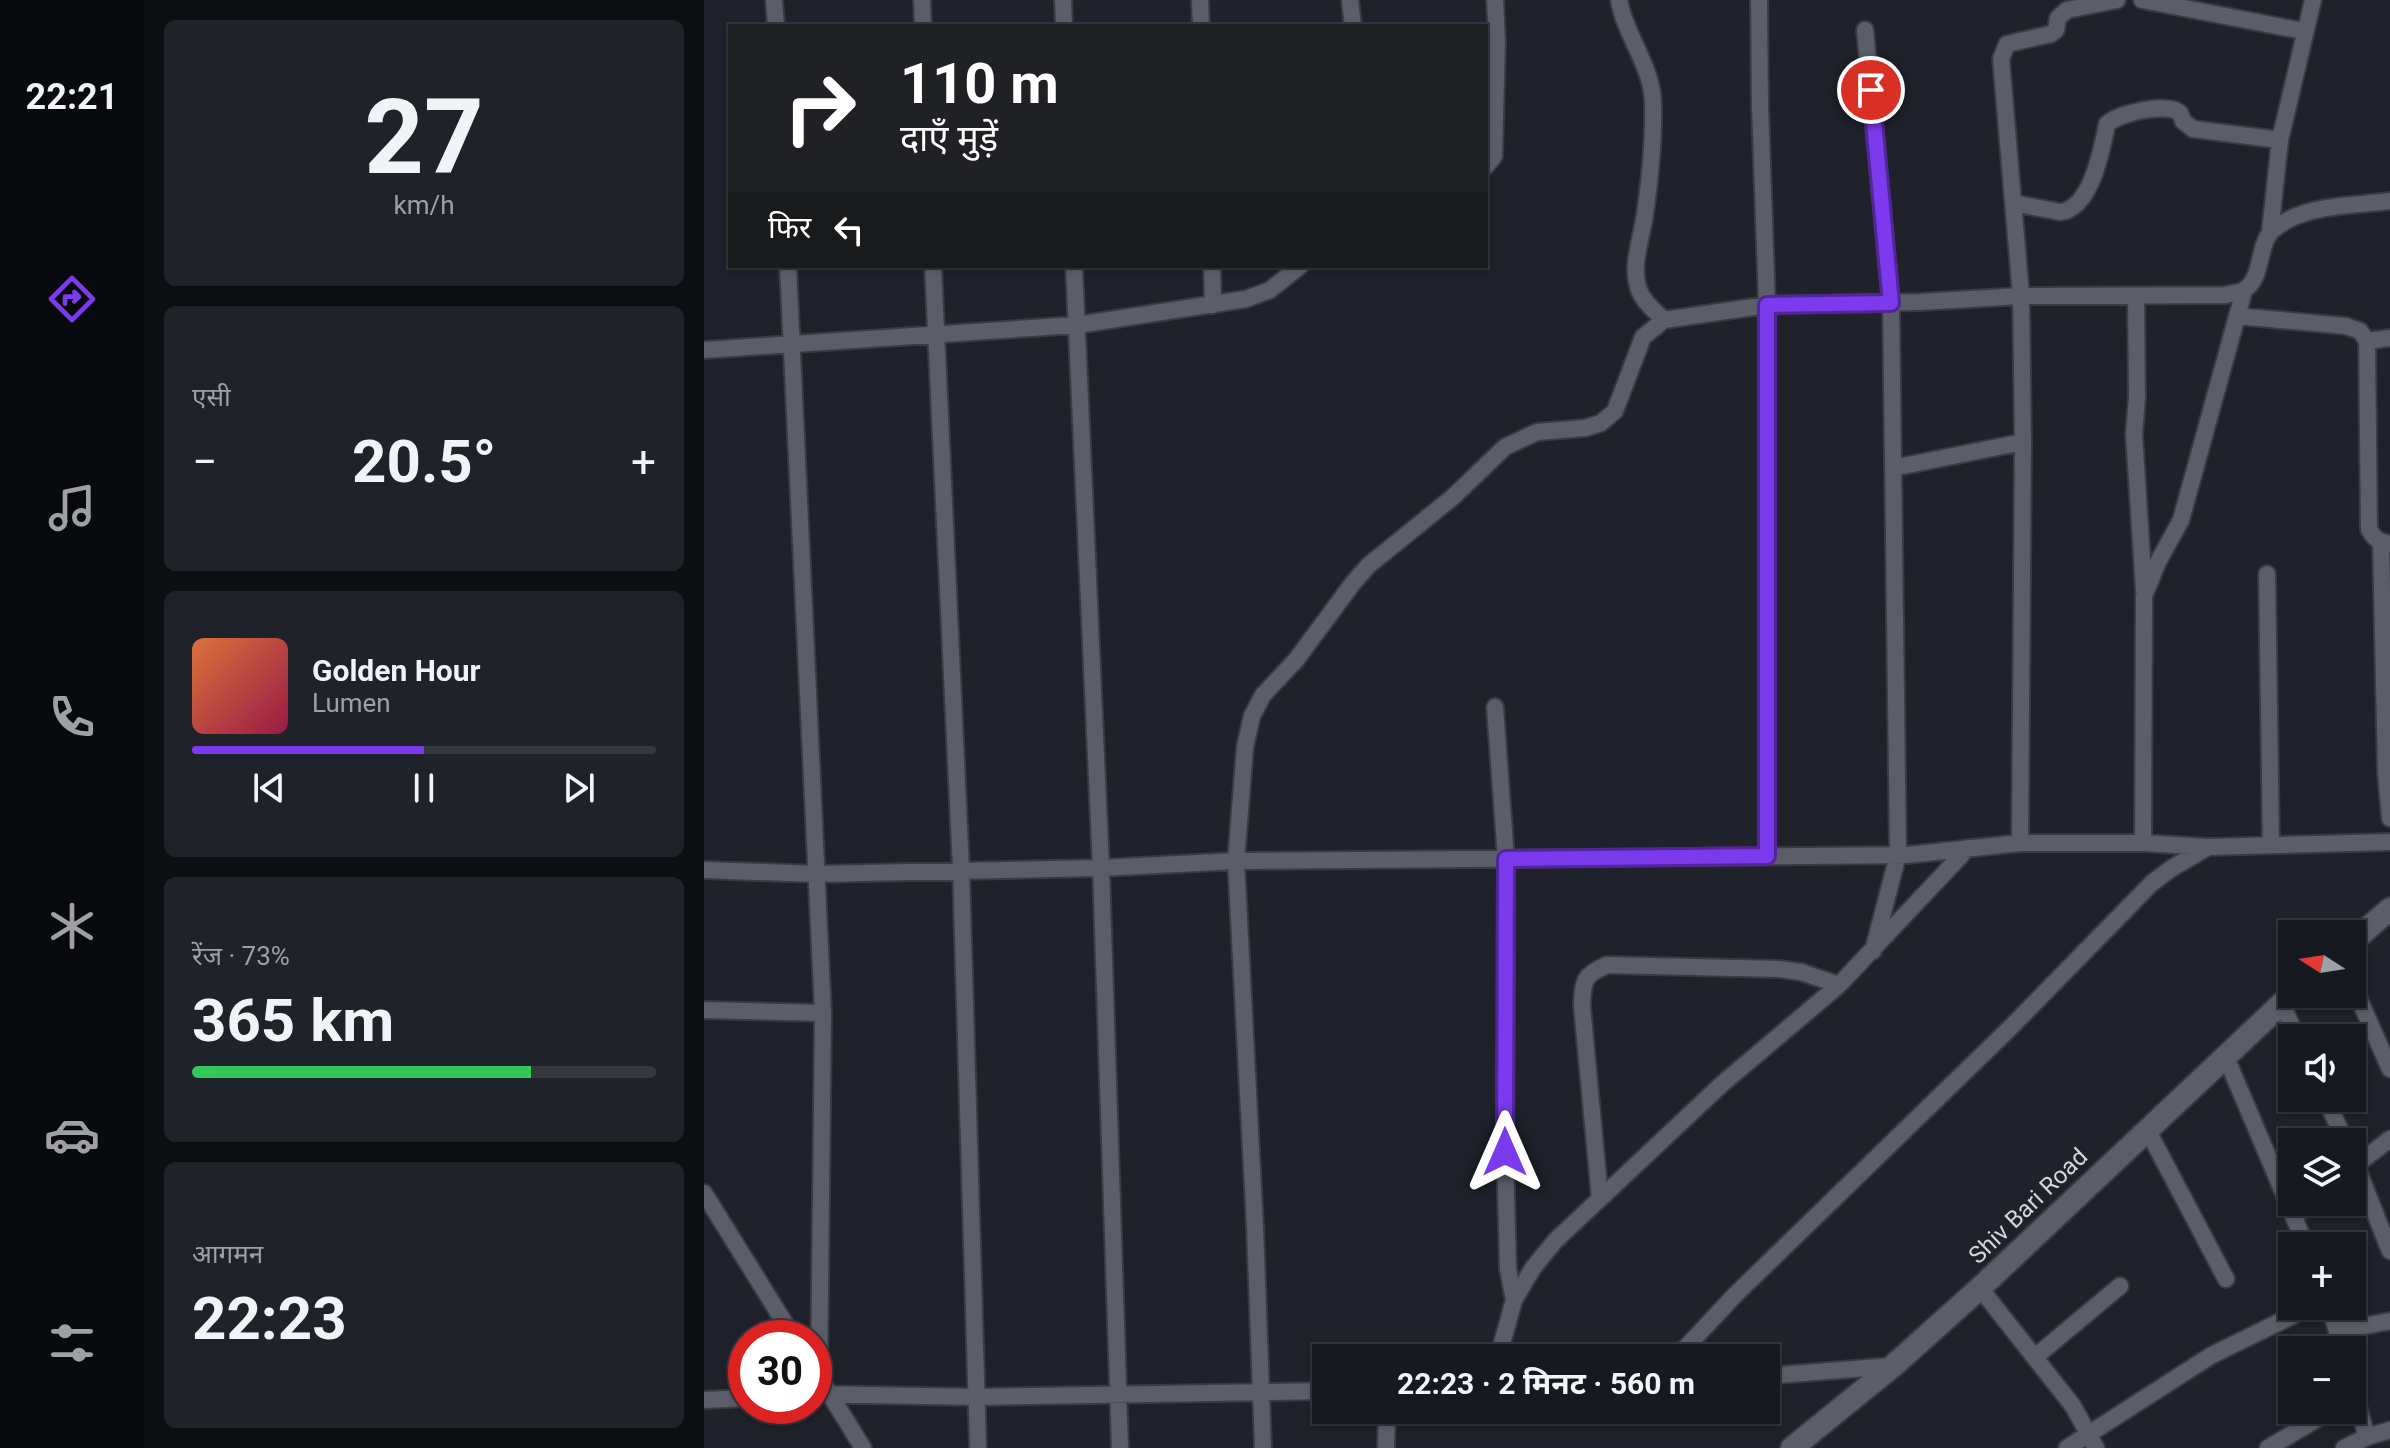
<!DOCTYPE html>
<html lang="hi">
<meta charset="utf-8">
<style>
body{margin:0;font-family:Roboto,"Noto Sans Devanagari",sans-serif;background:#202229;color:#f1f3f6;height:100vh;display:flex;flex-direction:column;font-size:30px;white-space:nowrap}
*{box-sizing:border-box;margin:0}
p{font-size:26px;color:#9ea0a5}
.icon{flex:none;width:44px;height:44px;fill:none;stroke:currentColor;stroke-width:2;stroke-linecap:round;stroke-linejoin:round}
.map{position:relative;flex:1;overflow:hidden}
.panel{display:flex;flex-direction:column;gap:20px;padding:20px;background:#0d0e12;width:560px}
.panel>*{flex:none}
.banner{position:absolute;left:24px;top:24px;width:760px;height:244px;border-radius:0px;box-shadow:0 2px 6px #0004,0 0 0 2px #36383e;background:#202124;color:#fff;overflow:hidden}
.needle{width:52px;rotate:282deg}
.fabs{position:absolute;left:1574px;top:920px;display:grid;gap:16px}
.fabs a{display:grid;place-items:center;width:88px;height:88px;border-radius:0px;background:#171920;box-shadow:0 2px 6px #0004,0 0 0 2px #36383e;font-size:40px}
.speed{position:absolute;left:24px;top:1320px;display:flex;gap:16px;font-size:40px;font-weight:700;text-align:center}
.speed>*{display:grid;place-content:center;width:104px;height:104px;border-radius:50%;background:#171920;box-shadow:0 2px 6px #0004,0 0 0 2px #36383e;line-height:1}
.speed .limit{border:12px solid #d22;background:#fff;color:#111}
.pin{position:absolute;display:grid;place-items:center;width:68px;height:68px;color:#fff;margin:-34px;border:4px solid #fff;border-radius:50%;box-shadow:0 2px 8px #0007}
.me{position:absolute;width:88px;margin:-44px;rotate:0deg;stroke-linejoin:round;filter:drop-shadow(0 0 6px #0008)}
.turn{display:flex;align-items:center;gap:28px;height:168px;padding:0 40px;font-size:36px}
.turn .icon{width:104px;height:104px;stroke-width:2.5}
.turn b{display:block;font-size:56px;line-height:68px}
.then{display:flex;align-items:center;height:76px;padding:0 40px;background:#0003;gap:16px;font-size:30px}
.big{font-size:60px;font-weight:700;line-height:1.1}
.panel .card{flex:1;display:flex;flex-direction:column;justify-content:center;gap:12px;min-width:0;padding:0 28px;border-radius:12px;background:#202229}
.panel .dial{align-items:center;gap:0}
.dial b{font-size:104px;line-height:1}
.song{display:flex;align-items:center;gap:24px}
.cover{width:96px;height:96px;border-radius:12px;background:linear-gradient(135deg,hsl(20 70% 55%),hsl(340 70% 35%))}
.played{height:8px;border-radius:4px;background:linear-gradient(90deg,#7c3aed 50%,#36383e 50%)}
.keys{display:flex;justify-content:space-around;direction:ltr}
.heat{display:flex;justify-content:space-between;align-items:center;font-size:44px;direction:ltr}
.charge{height:12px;border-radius:6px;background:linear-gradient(90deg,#34c759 73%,#36383e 0)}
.trip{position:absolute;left:608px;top:1344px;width:468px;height:80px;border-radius:0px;background:#171920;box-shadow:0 2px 6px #0004,0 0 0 2px #36383e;font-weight:700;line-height:80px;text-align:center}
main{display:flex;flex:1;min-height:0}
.tabs{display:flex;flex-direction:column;width:144px;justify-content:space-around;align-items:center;background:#090a0d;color:#9ea0a5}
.tabs .icon{width:56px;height:56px}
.tabs .active{color:#7c3aed}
.tabs b{font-size:36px;color:#f1f3f6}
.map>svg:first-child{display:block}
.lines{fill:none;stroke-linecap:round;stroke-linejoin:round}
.street-casing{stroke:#393b43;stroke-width:20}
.secondary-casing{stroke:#393b43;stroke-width:26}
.street{stroke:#5b5d69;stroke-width:16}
.secondary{stroke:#5b5d69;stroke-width:22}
.route-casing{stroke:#51269a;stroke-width:20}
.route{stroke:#7c3aed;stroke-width:14}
.labels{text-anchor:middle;stroke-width:8;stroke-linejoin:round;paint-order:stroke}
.street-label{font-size:24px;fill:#d3d5db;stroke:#1f212b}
</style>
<main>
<nav class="tabs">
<b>22:21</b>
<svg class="icon active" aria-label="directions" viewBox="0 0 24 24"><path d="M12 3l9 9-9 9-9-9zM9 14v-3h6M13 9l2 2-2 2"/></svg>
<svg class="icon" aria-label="music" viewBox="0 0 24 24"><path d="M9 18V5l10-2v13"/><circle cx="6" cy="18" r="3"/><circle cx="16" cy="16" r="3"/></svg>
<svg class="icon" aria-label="phone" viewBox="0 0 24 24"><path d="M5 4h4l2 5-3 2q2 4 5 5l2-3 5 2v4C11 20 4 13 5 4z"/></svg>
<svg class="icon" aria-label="climate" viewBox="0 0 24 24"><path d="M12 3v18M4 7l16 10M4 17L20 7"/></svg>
<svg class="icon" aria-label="car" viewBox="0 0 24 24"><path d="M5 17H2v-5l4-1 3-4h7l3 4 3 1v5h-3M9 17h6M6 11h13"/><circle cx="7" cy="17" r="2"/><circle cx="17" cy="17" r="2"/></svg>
<svg class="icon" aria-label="filters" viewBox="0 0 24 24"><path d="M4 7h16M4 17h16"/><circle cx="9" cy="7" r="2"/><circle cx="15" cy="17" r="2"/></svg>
</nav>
<section class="panel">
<div class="card dial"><b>27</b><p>km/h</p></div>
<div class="card"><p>एसी</p>
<div class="heat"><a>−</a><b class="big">20.5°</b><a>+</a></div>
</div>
<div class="card">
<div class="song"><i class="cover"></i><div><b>Golden Hour</b><p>Lumen</p></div></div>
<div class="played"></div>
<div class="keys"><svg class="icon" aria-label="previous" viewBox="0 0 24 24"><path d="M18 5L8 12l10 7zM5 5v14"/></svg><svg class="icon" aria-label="pause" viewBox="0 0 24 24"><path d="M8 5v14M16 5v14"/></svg><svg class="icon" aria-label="next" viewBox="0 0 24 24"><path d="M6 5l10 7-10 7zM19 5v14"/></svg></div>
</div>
<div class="card"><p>रेंज · 73%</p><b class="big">365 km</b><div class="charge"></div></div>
<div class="card"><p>आगमन</p><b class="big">22:23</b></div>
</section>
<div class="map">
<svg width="1686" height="1448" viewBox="0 0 1686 1448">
<rect width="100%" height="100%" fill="#1f212b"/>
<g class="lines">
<defs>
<path id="street" d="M70 0 72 26
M218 0 219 26
M359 0 360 26
M496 0 497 26
M646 0 649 26
M915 0C921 36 949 67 949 104 950 140 946 179 941 214 938 237 927 264 934 287 938 301 950 310 960 320
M1055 0 1056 106 1063 305V856
M1438 0 1599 31
M1161 30 1187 303 1194 855 1169 951
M782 166 790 156 793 42 791 0
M1309 203 1356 212C1387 209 1398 149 1403 124 1415 113 1462 102 1476 113L1479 121 1489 129 1576 140
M1566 232 1576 140 1609 0
M84 266 119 1013 115 1378
M229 266 257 869 274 1448
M370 266 397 868 416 1448
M508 266 509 305
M1432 297 1433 397 1430 434 1440 590
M1533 316 1642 326 1656 331 1663 341 1665 529C1670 539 1675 542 1686 544
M1663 341 1686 338
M0 350 373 325 542 299 566 290 596 266
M1189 468 1319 442
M1677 543 1682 773 1686 818
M1563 574 1567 845
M791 707 802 859 801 1152 804 1269 810 1300
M1316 843 1319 442 1317 296 1297 59 1303 44 1347 34 1352 30 1354 18 1363 10 1413 0
M1439 843 1440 596 1454 562 1477 520 1540 291
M0 870 113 874 397 868 532 861 1203 855 1316 843H1439L1504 847 1686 842
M1648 983 1686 1069
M1578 1004 1593 1038
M0 1010 119 1013
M1521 1055 1602 1246
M1621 1098 1642 1142
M1443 1129 1522 1279
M1648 1155 1686 1251
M1648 1168 1686 1139
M0 1193 90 1338
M896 1199 878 1006C879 981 879 975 903 965L1075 969 1097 972 1135 985
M1590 1217 1607 1202
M1276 1288 1369 1406 1392 1448
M1626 1306 1638 1350
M1633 1331 1686 1321
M1331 1357 1416 1286
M794 1358 810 1300 829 1268 851 1241 1018 1084 1135 985 1264 848
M972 1358 1031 1295 1307 1027 1448 883 1468 868 1504 847
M1062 1376 1188 1366
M1648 1386 1663 1437
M122 1388 159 1448
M110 1394 272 1397 622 1391
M0 1400 42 1398
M559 1448 551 1227 532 861 541 747 548 716 559 695 592 660 649 583 665 565 749 497 801 447 833 432 881 428 897 423 911 411 939 337 960 320 1063 305 1216 302 1317 296 1522 295C1527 293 1536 293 1540 290 1560 278 1553 242 1570 229 1600 204 1649 206 1686 201
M682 1448 683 1410
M1363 1448 1508 1355 1608 1306
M1564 1448 1628 1410
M1640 1448 1663 1437 1686 1430"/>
<path id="secondary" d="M1648 942 1686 909
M1088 1448 1189 1366 1276 1288 1588 994"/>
</defs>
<use href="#street" class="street-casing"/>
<use href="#secondary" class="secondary-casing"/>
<use href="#street" class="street"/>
<use href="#secondary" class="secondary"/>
</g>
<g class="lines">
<defs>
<path id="route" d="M801 1152 802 859 1063 856V305L1187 303 1167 90"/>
</defs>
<use href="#route" class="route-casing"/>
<use href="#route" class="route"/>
</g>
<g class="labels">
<g class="street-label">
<text transform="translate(1324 1206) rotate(-44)" y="8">Shiv Bari Road</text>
</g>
</g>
</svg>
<div class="fabs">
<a><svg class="needle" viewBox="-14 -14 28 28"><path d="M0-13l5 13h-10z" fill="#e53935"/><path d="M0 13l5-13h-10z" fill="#9ea0a5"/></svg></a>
<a><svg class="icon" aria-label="sound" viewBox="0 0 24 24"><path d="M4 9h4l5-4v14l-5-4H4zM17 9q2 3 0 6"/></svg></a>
<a><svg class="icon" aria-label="layers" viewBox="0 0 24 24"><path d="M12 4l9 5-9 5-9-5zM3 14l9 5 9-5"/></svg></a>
<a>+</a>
<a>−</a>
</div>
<div class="speed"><div class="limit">30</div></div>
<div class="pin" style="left:1167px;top:90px;background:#d93025"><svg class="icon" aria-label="arrive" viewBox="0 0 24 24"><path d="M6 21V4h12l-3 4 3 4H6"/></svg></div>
<svg class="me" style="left:801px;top:1152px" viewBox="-20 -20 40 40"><path d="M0-17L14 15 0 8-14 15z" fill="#7c3aed" stroke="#fff" stroke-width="4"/></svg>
<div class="trip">22:23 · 2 मिनट · 560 m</div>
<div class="banner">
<div class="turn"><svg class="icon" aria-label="right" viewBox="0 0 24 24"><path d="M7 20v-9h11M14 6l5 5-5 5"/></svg><div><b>110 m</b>दाएँ मुड़ें</div></div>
<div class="then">फिर<svg class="icon" aria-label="left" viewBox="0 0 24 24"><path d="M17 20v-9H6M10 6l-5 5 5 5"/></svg></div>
</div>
</div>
</main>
